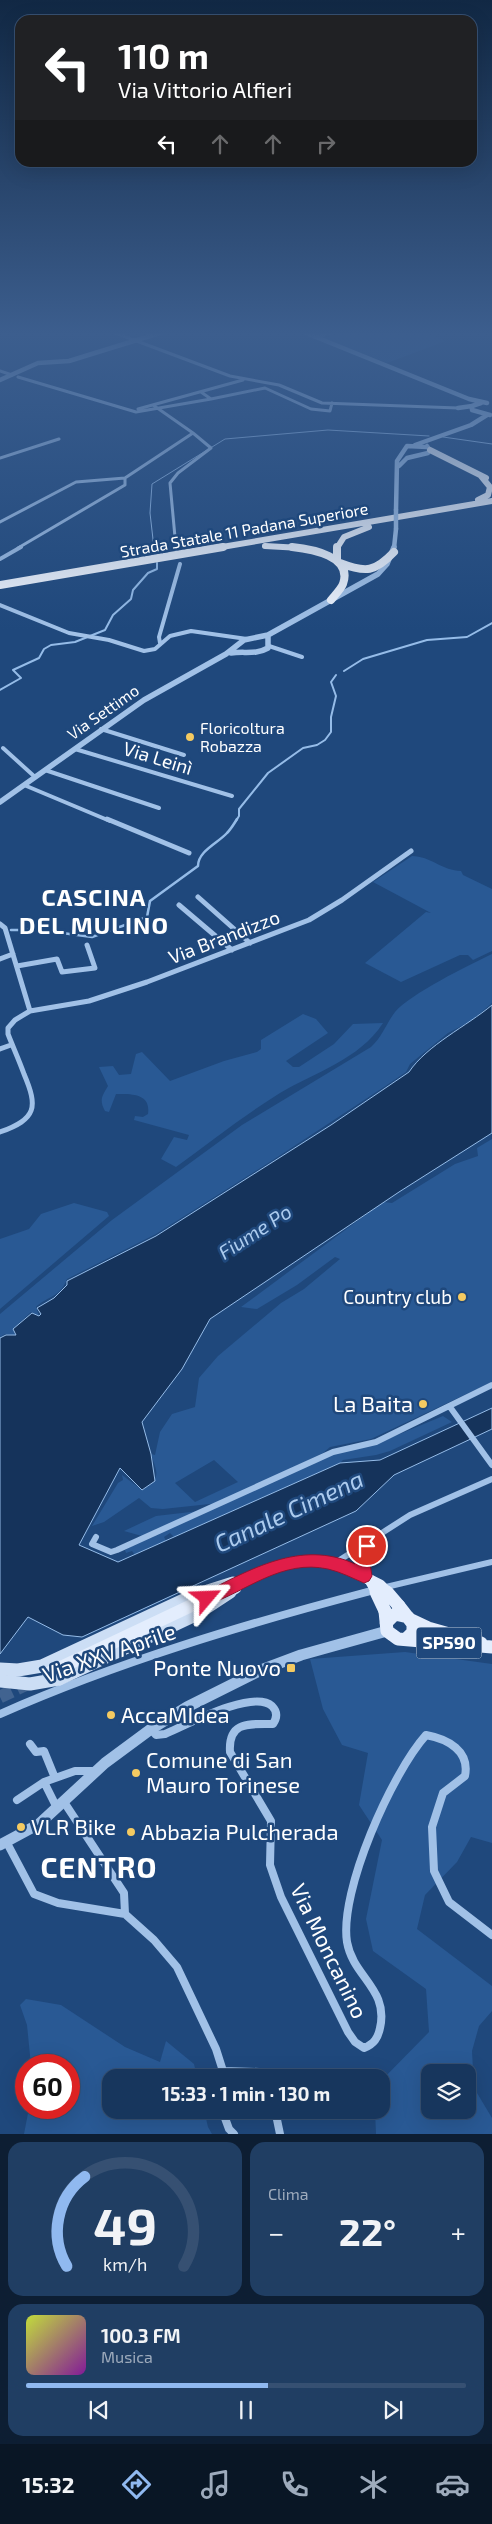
<!DOCTYPE html>
<html lang="it">
<meta charset="utf-8">
<style>
body{margin:0;font-family:"Exo 2",sans-serif;background:#203e63;color:#f1f3f6;height:100vh;display:flex;flex-direction:column;font-size:19px;white-space:nowrap}
*{box-sizing:border-box;margin:0}
p{font-size:16px;color:#9eabbc}
.icon{flex:none;width:28px;height:28px;fill:none;stroke:currentColor;stroke-width:2;stroke-linecap:round;stroke-linejoin:round}
.map{position:relative;height:2134px;overflow:hidden}
.side{display:flex;flex-direction:column;gap:8px;padding:8px;background:#0d1e33;flex:1}
.side>*{flex:none}
.hud{position:absolute;left:15px;top:15px;width:462px;height:152px;border-radius:15px;box-shadow:0 5px 20px #0002,0 0 0 1px #365072;background:#202124;color:#fff;overflow:hidden}
.buttons{position:absolute;left:421px;top:2064px;display:grid;gap:10px}
.buttons a{display:grid;place-items:center;width:55px;height:55px;border-radius:10px;background:#17365d;box-shadow:0 5px 20px #0002,0 0 0 1px #365072;font-size:25px}
.speed{position:absolute;left:15px;top:2054px;display:flex;gap:10px;font-size:25px;font-weight:700;text-align:center}
.speed>*{display:grid;place-content:center;width:65px;height:65px;border-radius:50%;background:#17365d;box-shadow:0 5px 20px #0002,0 0 0 1px #365072;line-height:1}
.speed .limit{border:8px solid #d22;background:#fff;color:#111}
.pin{position:absolute;display:grid;place-items:center;width:42px;height:42px;color:#fff;margin:-21px;border:2px solid #fff;border-radius:50%;box-shadow:0 1px 5px #0007}
.me{position:absolute;width:55px;margin:-28px;rotate:64deg;stroke-linejoin:round;filter:drop-shadow(0 0 4px #0008)}
.turn{display:flex;align-items:center;gap:18px;height:105px;padding:0 20px;font-size:22px}
.turn .icon{width:65px;height:65px;stroke-width:2.5}
.turn b{display:block;font-size:35px;line-height:42px}
.lanes{display:flex;align-items:center;height:48px;padding:0 20px;background:#0003;justify-content:center;gap:25px;direction:ltr}
.lanes .off{opacity:.35}
.big{font-size:38px;font-weight:700;line-height:1.1}
.side .tile{flex:1;display:flex;flex-direction:column;justify-content:center;gap:8px;min-width:0;padding:0 18px;border-radius:15px;background:#203e63}
.side .dial{align-items:center;gap:0}
.dial svg{height:130px;overflow:visible;fill:none;stroke:#365072;stroke-width:7;stroke-linecap:round;text-anchor:middle}
.dial text{fill:#f1f3f6;stroke:none}
.song{display:flex;align-items:center;gap:15px}
.cover{width:60px;height:60px;border-radius:8px;background:linear-gradient(135deg,hsl(70 70% 55%),hsl(290 70% 35%))}
.played{height:5px;border-radius:2px;background:linear-gradient(90deg,#90b9f0 55%,#365072 55%)}
.keys{display:flex;justify-content:space-around;direction:ltr}
.heat{display:flex;justify-content:space-between;align-items:center;font-size:28px;direction:ltr}
.side .tiles{flex:1;display:grid;gap:8px;grid-template-columns:1fr 1fr}
.tile:last-child{grid-column:span 2}
.trip{position:absolute;left:102px;top:2069px;width:288px;height:50px;border-radius:15px;background:#17365d;box-shadow:0 5px 20px #0002,0 0 0 1px #365072;font-weight:700;line-height:50px;text-align:center}
.tab-bar{display:flex;height:80px;justify-content:space-around;align-items:center;background:#091625;color:#9eabbc}
.tab-bar .icon{width:35px;height:35px}
.tab-bar .current{color:#90b9f0}
.tab-bar b{font-size:22px;color:#f1f3f6}
.map>svg:first-child{display:block}
.green{fill:#295994;fill-rule:evenodd}
.water{fill:#15335b;stroke:#95bce8}
.lines{fill:none;stroke-linecap:round;stroke-linejoin:round}
.stream-far2{stroke:#95bce8;stroke-width:1}
.stream-far1{stroke:#95bce8;stroke-width:2}
.stream{stroke:#95bce8;stroke-width:2.5}
.primary-tunnel{stroke:#416390;stroke-width:13;stroke-dasharray:13 6;stroke-linecap:butt}
.minor-far4{stroke:#a1c1e7;stroke-width:3}
.minor-far3{stroke:#a1c1e7;stroke-width:4}
.minor-far2{stroke:#a1c1e7;stroke-width:5}
.minor-far1{stroke:#a1c1e7;stroke-width:6}
.minor{stroke:#a1c1e7;stroke-width:8}
.tertiary-far2{stroke:#a1c1e7;stroke-width:4.5}
.tertiary-far1{stroke:#a1c1e7;stroke-width:5.5}
.tertiary{stroke:#a1c1e7;stroke-width:11}
.secondary-far1{stroke:#ccdef5;stroke-width:11}
.secondary{stroke:#ccdef5;stroke-width:13}
.primary-far1{stroke:#e3edfd;stroke-width:11}
.primary{stroke:#e3edfd;stroke-width:13}
.trunk-far1{stroke:#f1f6fe;stroke-width:6}
.trunk{stroke:#f1f6fe;stroke-width:8}
.tertiary-bridge{stroke:#a1c1e7;stroke-width:4.5}
.secondary-bridge{stroke:#ccdef5;stroke-width:13}
.primary-bridge-far1{stroke:#e3edfd;stroke-width:11}
.primary-bridge{stroke:#e3edfd;stroke-width:13}
.route{fill:#e11d48;stroke:#92132f}
.poi-dot{fill:#f4ca61;stroke:#1f487c;stroke-width:2}
.labels{text-anchor:middle;stroke-width:5;stroke-linejoin:round;paint-order:stroke}
.far-street-label{font-size:16px;fill:#fff;stroke:#1f487c}
.far-poi-label{font-size:16px;fill:#fff;stroke:#1f487c;text-anchor:start}
.shield{fill:#1f487c;stroke:#bcc8d8;stroke-width:1}
.shield-label{font-size:18px;font-weight:bold;fill:#fff}
.street-label{font-size:19px;fill:#fff;stroke:#1f487c}
.poi-label{font-size:19px;fill:#fff;stroke:#1f487c;text-anchor:end}
.water-label{font-size:20px;font-style:italic;fill:#accbee;stroke:#1f487c}
.near-poi-label{font-size:22px;fill:#fff;stroke:#1f487c;text-anchor:start}
.near-street-label{font-size:22px;fill:#fff;stroke:#1f487c}
.district-label{font-size:24px;font-weight:bold;letter-spacing:1px;fill:#fff;stroke:#1f487c}
.near-water-label{font-size:24px;font-style:italic;fill:#accbee;stroke:#1f487c}
.near-district-label{font-size:29px;font-weight:bold;letter-spacing:1px;fill:#fff;stroke:#1f487c}
</style>
<div class="map">
<svg width="492" height="2134" viewBox="0 0 492 2134">
<rect width="100%" height="100%" fill="#1f487c"/>
<path class="green" d="M348 331H420L446 341 387 363 324 338Z
M412 856C430 856 443 871 461 871L463 875 492 889V951L473 960 468 955H460L401 982 365 963 426 912 431 913 373 882Z
M123 888 135 893 116 909 103 904Z
M492 954V1003L471 1021 448 1033 410 1064 406 1072 384 1087 273 1160 156 1234 67 1279C60 1298 47 1296 36 1307L39 1316 31 1312 13 1329 15 1335 5 1334 0 1337V1314L112 1220 242 1125 371 1047C382 1037 386 1024 395 1012 410 994 469 965 492 954Z
M303 1014 316 1019 328 1033 286 1061 293 1067H299L334 1044 353 1024 383 1023C359 1060 315 1072 280 1093 243 1116 210 1142 176 1167L161 1159 174 1137 187 1140 189 1135 134 1120 135 1116 143 1117 148 1114C151 1093 131 1094 116 1094L109 1112 105 1111C99 1100 102 1096 108 1086L99 1067 113 1066 119 1075 131 1074 136 1054 142 1052 170 1081 224 1061 257 1052 261 1049V1040Z
M492 1139V1382L371 1439 330 1447 323 1453 219 1503 163 1509 151 1508 139 1498 104 1522 92 1526 118 1483 123 1480 122 1475 142 1490C161 1477 158 1475 151 1454L155 1455 160 1432 172 1414 195 1407 199 1378 218 1356 281 1303 304 1289 340 1259 335 1257 297 1285 257 1309 241 1307 383 1202 392 1203 455 1164 478 1156 477 1148ZM214 1460 238 1482 195 1502 175 1483Z
M74 1203 107 1212 109 1216 0 1309V1239L29 1229 41 1214Z
M443 1416 452 1422 390 1451 376 1455 343 1460 340 1463 174 1537 170 1533 164 1537 166 1541 135 1555 132 1551 126 1553 125 1550 131 1546 333 1452 378 1443Z
M199 1511 142 1536 124 1531 156 1516Z
M405 1652 492 1664V1843L471 1837 457 1862 425 1895 417 1929 492 1986V2011L479 2026 472 2051 474 2088 492 2118V2134H376L375 2110H381V2081L429 2032 426 1989 373 1951 366 1919 382 1840 359 1805 368 1753 342 1745 323 1709 310 1659ZM430 2072H468V2110H430Z
M26 1999 61 2005 125 2047 160 2062 166 2041 194 2064 197 2077 111 2078V2110H204L208 2127 212 2134H24L29 2108H69V2065H31L27 2025 20 2005Z"/>
<path class="water" d="M492 1005V1133L399 1192 210 1319 182 1369 142 1422 151 1454 155 1481 142 1490 120 1468 79 1545 118 1562 340 1463 380 1460 492 1408V1429L394 1475 356 1511 82 1637 63 1635 28 1617 0 1654V1338L6 1335H16L13 1329 32 1313 39 1316 41 1314 37 1308 54 1298 67 1285V1281L156 1236 331 1125 409 1072C427 1045 467 1026 492 1005Z"/>
<g class="lines">
<path class="stream-far2" d="M443 437 492 444
M154 548 150 513 152 484 225 439 328 430 429 436"/>
<path class="stream-far1" d="M154 547 155 556
M344 671 363 659 427 640 467 637 492 623
M0 690 21 678 13 670 39 658 44 649 51 645 75 642 105 630 113 615 131 599 133 590 148 573 157 569V563
M236 821 239 816V809L268 773 303 748 317 745 325 740 331 732V717L336 696 331 682 336 675"/>
<path class="stream" d="M11 930H40L92 937 147 917 150 901 198 866C198 851 218 843 227 833 231 829 234 824 237 819"/>
<path class="primary-tunnel" d="M0 1697 27 1684"/>
<path class="minor-far4" d="M110 331 230 376 279 385 322 403 458 408
M316 337 337 331
M0 371 12 375
M18 377 136 412 211 399 201 392
M211 399 265 388 311 409 330 411 332 403
M138 409 243 380
M0 458 59 439
M0 522 76 482 125 478 193 433 153 405
M18 548 125 485V478
M176 548 170 483 178 473 211 448 193 433"/>
<path class="minor-far3" d="M176 547V549
M0 559 21 547
M0 605 69 633 109 640 144 651 155 649 170 636 191 631 247 639
M160 643 159 637 180 564
M269 646 302 657
M101 729 184 755
M3 748 35 777
M75 749 232 796
M45 770 159 808
M24 785 110 821"/>
<path class="minor-far2" d="M107 819 189 853
M198 897 250 943
M179 905 232 950
M0 924 5 928 30 1011 15 1020 8 1028V1034C13 1047 19 1060 24 1074 38 1107 37 1119 0 1132
M0 959 13 954
M17 966 57 959 62 972 95 968 87 945
M30 1011 89 1001 147 982 309 920 342 900 411 851
M0 1049 11 1045"/>
<path class="minor-far1" d="M450 1407 492 1465
M96 1537 92 1544 111 1552 117 1550 333 1452 376 1442 492 1385
M335 1563 410 1515 492 1479
M364 1575 361 1557 372 1541
M386 1587 492 1562
M362 1593 375 1590"/>
<path class="minor" d="M0 1714C118 1662 242 1625 367 1592
M151 1729 156 1735 165 1734C186 1725 253 1689 272 1706 278 1712 277 1718 273 1724 249 1724 228 1721 230 1752L271 1821 270 1865 281 1897 348 2032 355 2042 364 2048C374 2044 378 2038 380 2028 389 1989 353 1977 347 1942 339 1891 392 1773 426 1735 448 1739 470 1751 465 1776L443 1793 432 1827 434 1871 449 1902 492 1935
M30 1744 36 1752 44 1751 55 1778
M44 1782 75 1771H94
M17 1800 44 1782 57 1808
M64 1802 124 1893 125 1914
M7 1843 34 1894 58 1903 125 1914 154 1940 177 1967 216 2049 223 2071 222 2078
M223 2071 259 2072 265 2078
M222 2110 229 2129 234 2134
M275 2110 280 2134"/>
<path class="tertiary-far2" d="M301 331 469 399 487 403
M0 380 38 363 69 361 166 331
M481 403 472 406V410L490 415
M458 408 472 406
M415 445 471 425 487 415
M399 466 407 458 428 453 430 450 427 446
M396 510 397 461 407 446 427 447
M394 548 396 529"/>
<path class="tertiary-far1" d="M231 653C244 651 256 655 268 648V635
M0 802 144 700 226 654 244 640 268 635 378 574 387 564 394 547"/>
<path class="tertiary" d="M0 1845 39 1824 105 1763 151 1729 187 1707 261 1670 301 1655 387 1631"/>
<path class="secondary-far1" d="M198 1593 233 1582
M228 1593 236 1588"/>
<path class="secondary" d="M0 1669 18 1670 42 1666 201 1592
M59 1679 195 1615 230 1592"/>
<path class="primary-far1" d="M217 1593C273 1567 310 1543 370 1580"/>
<path class="primary" d="M399 1606 413 1624V1632L407 1638
M385 1611 387 1631 398 1639 492 1647
M411 1620 428 1628 481 1643
M386 1623 395 1614 408 1617
M49 1673 220 1592"/>
<path class="trunk-far1" d="M430 450 486 478
M478 500 488 495 490 487 481 476
M265 546 301 548
M216 548 492 501
M337 548 344 537 369 527"/>
<path class="trunk" d="M292 547C311 549 353 556 343 584 341 589 335 595 331 600
M337 547V560
M340 563C366 573 375 572 394 552
M0 585 223 547"/>
<path class="tertiary-bridge" d="M396 510V529"/>
<path class="secondary-bridge" d="M0 1681 30 1684 59 1679"/>
<path class="primary-bridge-far1" d="M370 1580 380 1585 388 1593
M370 1580 377 1593"/>
<path class="primary-bridge" d="M376 1592 385 1611
M387 1592 399 1606"/>
</g>
<linearGradient id="sky" x2="0" y2="1"><stop stop-color="#112844"/><stop offset="0.53" stop-color="#3c5e8e"/><stop offset="1" stop-color="#3c5e8e" stop-opacity="0"/></linearGradient>
<rect width="492" height="630" fill="url(#sky)"/>
<path class="route" d="M367 1540 372 1542 375 1546 369 1557 372 1576 369 1581 364 1583C352 1578 341 1572 328 1569 282 1559 247 1591 207 1605L202 1603 199 1598 202 1594C249 1570 301 1539 355 1564 353 1555 357 1544 367 1540Z"/>
<g class="poi-dot">
<circle cx="190" cy="737" r="5"/>
<circle cx="462" cy="1297" r="5"/>
<circle cx="423" cy="1404" r="5"/>
<rect x="286" y="1663" width="10" height="10" rx="2.5"/>
<circle cx="111" cy="1715" r="5"/>
<circle cx="136" cy="1773" r="5"/>
<circle cx="21" cy="1827" r="5"/>
<circle cx="131" cy="1832" r="5"/>
</g>
<g class="labels">
<g class="far-street-label">
<text transform="translate(244 530) rotate(-10)" y="6">Strada Statale 11 Padana Superiore</text>
<text transform="translate(103 712) rotate(-35)" y="6">Via Settimo</text>
</g>
<g class="far-poi-label">
<text x="200" y="734">Floricoltura<tspan x="200" dy="18">Robazza</tspan></text>
</g>
<rect class="shield" x="416.5" y="1627.5" width="65" height="31" rx="4"/>
<g class="shield-label">
<text x="449" y="1649">SP590</text>
</g>
<g class="street-label">
<text transform="translate(158 758) rotate(17)" y="7">Via Leinì</text>
<text transform="translate(224 937) rotate(-21)" y="7">Via Brandizzo</text>
</g>
<g class="poi-label">
<text x="452" y="1304">Country club</text>
</g>
<g class="water-label">
<text transform="translate(255 1232) rotate(-33)" y="7">Fiume Po</text>
</g>
<g class="near-poi-label">
<text x="413" y="1412" text-anchor="end">La Baita</text>
<text x="281" y="1676" text-anchor="end">Ponte Nuovo</text>
<text x="121" y="1723">AccaMIdea</text>
<text x="146" y="1768">Comune di San<tspan x="146" dy="25">Mauro Torinese</tspan></text>
<text x="31" y="1835">VLR Bike</text>
<text x="141" y="1840">Abbazia Pulcherada</text>
</g>
<g class="near-street-label">
<text transform="translate(109 1653) rotate(-19)" y="8">Via XXV Aprile</text>
<text transform="translate(329 1951) rotate(64)" y="8">Via Moncanino</text>
</g>
<g class="district-label">
<text x="94" y="906">CASCINA<tspan x="94" dy="28">DEL MULINO</tspan></text>
</g>
<g class="near-water-label">
<text transform="translate(289 1512) rotate(-25)" y="8">Canale Cimena</text>
</g>
<g class="near-district-label">
<text x="99" y="1878">CENTRO</text>
</g>
</g>
</svg>
<div class="buttons">
<a><svg class="icon" aria-label="layers" viewBox="0 0 24 24"><path d="M12 4l9 5-9 5-9-5zM3 14l9 5 9-5"/></svg></a>
</div>
<div class="speed"><div class="limit">60</div></div>
<div class="pin" style="left:367px;top:1546px;background:#d93025"><svg class="icon" aria-label="arrive" viewBox="0 0 24 24"><path d="M6 21V4h12l-3 4 3 4H6"/></svg></div>
<svg class="me" style="left:207px;top:1598px" viewBox="-20 -20 40 40"><path d="M0-17L14 15 0 8-14 15z" fill="#e11d48" stroke="#fff" stroke-width="4"/></svg>
<div class="trip">15:33 · 1 min · 130 m</div>
<div class="hud">
<div class="turn"><svg class="icon" aria-label="left" viewBox="0 0 24 24"><path d="M17 20v-9H6M10 6l-5 5 5 5"/></svg><div><b>110 m</b>Via Vittorio Alfieri</div></div>
<div class="lanes"><svg class="icon" aria-label="left" viewBox="0 0 24 24"><path d="M17 20v-9H6M10 6l-5 5 5 5"/></svg><svg class="icon off" aria-label="ahead" viewBox="0 0 24 24"><path d="M12 20V5M6 11l6-6 6 6"/></svg><svg class="icon off" aria-label="ahead" viewBox="0 0 24 24"><path d="M12 20V5M6 11l6-6 6 6"/></svg><svg class="icon off" aria-label="right" viewBox="0 0 24 24"><path d="M7 20v-9h11M14 6l5 5-5 5"/></svg></div>
</div>
</div>
<section class="side">
<div class="tiles">
<div class="tile dial"><svg viewBox="0 0 100 80">
<path d="M14 69A42 42 0 1 1 86 69"/>
<path d="M14 69A42 42 0 0 1 25 14" stroke="#90b9f0"/>
<text x="50" y="56" font-size="32" font-weight="700">49</text>
<text x="50" y="72" font-size="11">km/h</text>
</svg></div>
<div class="tile"><p>Clima</p>
<div class="heat"><a>−</a><b class="big">22°</b><a>+</a></div>
</div>
<div class="tile">
<div class="song"><i class="cover"></i><div><b>100.3 FM</b><p>Musica</p></div></div>
<div class="played"></div>
<div class="keys"><svg class="icon" aria-label="previous" viewBox="0 0 24 24"><path d="M18 5L8 12l10 7zM5 5v14"/></svg><svg class="icon" aria-label="pause" viewBox="0 0 24 24"><path d="M8 5v14M16 5v14"/></svg><svg class="icon" aria-label="next" viewBox="0 0 24 24"><path d="M6 5l10 7-10 7zM19 5v14"/></svg></div>
</div>
</div>
</section>
<nav class="tab-bar">
<b>15:32</b>
<svg class="icon current" aria-label="directions" viewBox="0 0 24 24"><path d="M12 3l9 9-9 9-9-9zM9 14v-3h6M13 9l2 2-2 2"/></svg>
<svg class="icon" aria-label="music" viewBox="0 0 24 24"><path d="M9 18V5l10-2v13"/><circle cx="6" cy="18" r="3"/><circle cx="16" cy="16" r="3"/></svg>
<svg class="icon" aria-label="phone" viewBox="0 0 24 24"><path d="M5 4h4l2 5-3 2q2 4 5 5l2-3 5 2v4C11 20 4 13 5 4z"/></svg>
<svg class="icon" aria-label="climate" viewBox="0 0 24 24"><path d="M12 3v18M4 7l16 10M4 17L20 7"/></svg>
<svg class="icon" aria-label="car" viewBox="0 0 24 24"><path d="M5 17H2v-5l4-1 3-4h7l3 4 3 1v5h-3M9 17h6M6 11h13"/><circle cx="7" cy="17" r="2"/><circle cx="17" cy="17" r="2"/></svg>
</nav>
